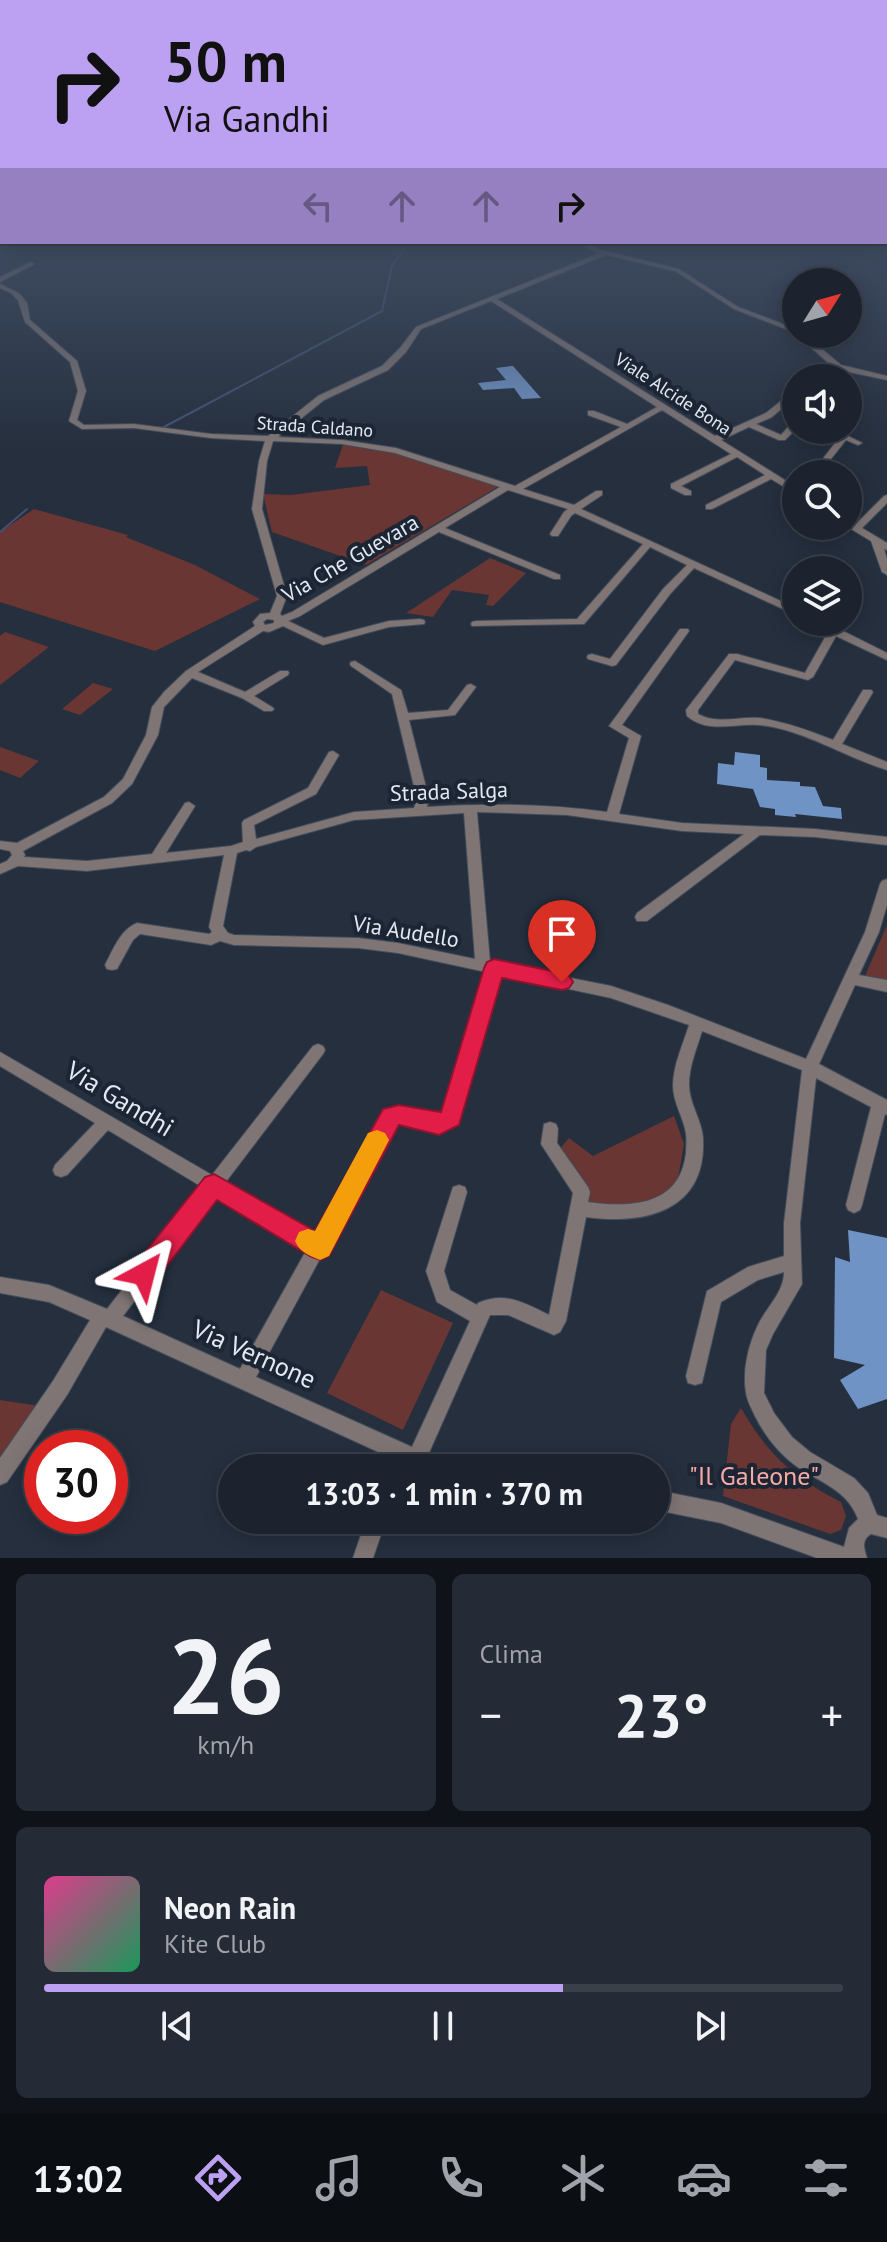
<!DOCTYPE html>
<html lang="it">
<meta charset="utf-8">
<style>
body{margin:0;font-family:"PT Sans",sans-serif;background:#252b36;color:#f1f3f6;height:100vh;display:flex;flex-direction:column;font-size:30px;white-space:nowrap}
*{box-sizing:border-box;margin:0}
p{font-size:26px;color:#a0a4aa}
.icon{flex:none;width:44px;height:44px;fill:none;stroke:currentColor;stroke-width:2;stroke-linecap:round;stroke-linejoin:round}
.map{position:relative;height:1558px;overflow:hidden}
.sheet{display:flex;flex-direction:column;gap:16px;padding:16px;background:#0f1319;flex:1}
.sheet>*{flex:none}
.guide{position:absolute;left:0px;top:0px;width:888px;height:244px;box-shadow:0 4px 20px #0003,0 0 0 2px #3a404a;background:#bca0f2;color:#111;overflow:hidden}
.needle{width:52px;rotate:53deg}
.fabs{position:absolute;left:782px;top:268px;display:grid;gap:16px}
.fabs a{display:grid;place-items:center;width:80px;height:80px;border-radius:50%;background:#1c232e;box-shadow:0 4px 20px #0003,0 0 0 2px #3a404a;font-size:40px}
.speed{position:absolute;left:24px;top:1430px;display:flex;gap:16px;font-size:40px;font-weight:700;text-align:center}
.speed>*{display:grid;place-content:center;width:104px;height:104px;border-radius:50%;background:#1c232e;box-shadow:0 4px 20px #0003,0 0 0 2px #3a404a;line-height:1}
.speed .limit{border:12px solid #d22;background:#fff;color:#111}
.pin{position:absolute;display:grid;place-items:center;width:68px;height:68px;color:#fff;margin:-82px -34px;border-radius:50% 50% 50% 0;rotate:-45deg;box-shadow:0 0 8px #0007}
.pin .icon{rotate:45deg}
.me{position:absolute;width:88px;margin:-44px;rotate:38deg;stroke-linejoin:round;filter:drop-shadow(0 0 6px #0008)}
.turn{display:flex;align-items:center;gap:28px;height:168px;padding:0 32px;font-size:36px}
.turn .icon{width:104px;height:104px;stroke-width:2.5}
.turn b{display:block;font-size:56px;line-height:68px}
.lanes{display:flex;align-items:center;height:76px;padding:0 32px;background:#0003;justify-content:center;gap:40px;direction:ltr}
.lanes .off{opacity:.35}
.big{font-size:60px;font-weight:700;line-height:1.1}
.sheet .card{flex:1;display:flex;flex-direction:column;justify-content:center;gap:12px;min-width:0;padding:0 28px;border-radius:12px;background:#252b36}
.sheet .dial{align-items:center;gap:0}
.dial b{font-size:104px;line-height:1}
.song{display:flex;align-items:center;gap:24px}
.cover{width:96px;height:96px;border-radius:12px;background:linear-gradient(135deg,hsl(330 70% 55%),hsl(150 70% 35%))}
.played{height:8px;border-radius:4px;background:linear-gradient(90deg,#bca0f2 65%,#3a404a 65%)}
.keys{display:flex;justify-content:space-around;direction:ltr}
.heat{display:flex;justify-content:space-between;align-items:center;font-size:44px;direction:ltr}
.sheet .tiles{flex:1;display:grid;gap:16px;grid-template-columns:1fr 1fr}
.card:last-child{grid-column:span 2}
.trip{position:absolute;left:218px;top:1454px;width:452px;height:80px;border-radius:40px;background:#1c232e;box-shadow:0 4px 20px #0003,0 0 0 2px #3a404a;font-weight:700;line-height:80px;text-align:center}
.tabs{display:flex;height:128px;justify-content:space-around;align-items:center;background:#0b0e12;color:#a0a4aa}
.tabs .icon{width:56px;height:56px}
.tabs .on{color:#bca0f2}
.tabs b{font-size:36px;color:#f1f3f6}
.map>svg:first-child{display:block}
.green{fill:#693634}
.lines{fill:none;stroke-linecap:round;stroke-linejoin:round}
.stream{stroke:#445170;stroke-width:2}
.building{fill:#7093c5}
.minor-casing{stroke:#434d5b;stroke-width:2}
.minor{fill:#7f7574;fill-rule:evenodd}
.route{fill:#e11d48;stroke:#92132f;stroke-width:2}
.slow{fill:#f59e0b}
.labels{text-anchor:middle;stroke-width:8;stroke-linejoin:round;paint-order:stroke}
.far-street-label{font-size:18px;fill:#e2e9f3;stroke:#1c2533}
.street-label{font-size:22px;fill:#e2e9f3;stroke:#1c2533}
.near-street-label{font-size:26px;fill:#e2e9f3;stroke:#1c2533}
.near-park-label{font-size:26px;fill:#f7aaa5;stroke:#1c2533}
</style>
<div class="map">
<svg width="887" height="1558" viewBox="0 0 887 1558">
<rect width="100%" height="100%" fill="#252f3e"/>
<path class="green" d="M343 445 394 453 499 486 366 565 272 532 263 494 291 495 370 485 367 466 335 468Z
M34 509 128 535 126 537 195 565 260 599 155 651 0 602V532Z
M490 558 526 573 493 606 486 605 489 595 452 590 433 617 406 613Z
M5 632 49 647 0 685V636Z
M93 683 113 689 80 715 62 709Z
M0 747 39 761 20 778 0 770Z
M887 925V982L865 976Z
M674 1116 684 1144 677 1184C643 1209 628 1206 587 1203L558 1151 569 1138 593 1156Z
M381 1290 453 1323 403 1430 327 1393Z
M0 1400 40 1406 0 1461Z
M741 1408C768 1455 793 1477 841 1502L846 1516 841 1530 830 1534 723 1496 731 1424Z"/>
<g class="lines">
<path class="stream" d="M162 428 382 311 392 266 404 249
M0 532 27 509"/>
</g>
<path class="building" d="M511 366H513L541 398 522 399 514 388 483 390 478 383 506 380 496 368Z
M735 752 760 755V767L767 768V780L800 782V786L815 787 823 806 841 808 842 819 795 814 796 817 775 815V809L760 807 753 789 717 784 718 763 734 765Z
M848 1230 887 1238V1399L858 1409 840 1380 865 1365 834 1358 835 1257 850 1262Z"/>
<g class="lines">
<defs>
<path id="minor" d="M578 242H586L601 250 679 269 738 307 796 329V333L734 309 675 271 606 255 497 299 715 436 766 413 786 397H792V401L784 407 796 410V414L780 410 772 417 756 424 781 435 789 426H795V430L785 440H779L749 427 721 440 796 487V494L771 479 712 509H706V505L765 475 737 457 681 486 691 491V495H685L671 488V484L731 454 662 410 523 489 574 505 596 491H602V495L581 509 796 608V615L694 568 671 593 616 665 612 666 588 659 587 657 588 655 592 654 610 659 663 589 687 565 650 547 584 624 472 626 471 624 472 622 476 621 577 619 643 544 575 513 571 516 558 536H552L550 534 564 512 568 509 508 490 445 528 560 575V579H554L439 532 300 616 288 621 324 638 389 621 420 619 424 620 425 622 424 624 389 627 323 645 283 626 269 632 263 631 198 672 245 692 280 671H288L289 673 288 675 254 696 272 707 274 709 272 711H264L242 698 192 678 164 707 158 735 132 784 112 803 23 851 25 855 24 857 87 861 152 854 185 803 189 802 195 806 166 853 231 846 243 842 242 823 244 820 308 788 329 752 333 751 339 755 316 794 254 825 256 839 354 812 414 808 417 799 392 694 351 666 350 664 351 662 355 661 401 690 408 713 448 710 467 685 471 684 476 687 455 715 409 720 429 799 427 807C487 803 548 804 607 812L629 738 609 726 680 629H688L689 631 622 725 641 736 619 814 682 823 815 829 887 837V845L815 837 760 835 647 921H637L635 917 637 913 744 834 682 831 567 815 477 812 490 962 611 986 668 1005 806 1059 865 932 880 884 882 881 887 879V905L879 932 859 975 887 980V992L855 985 819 1064 887 1100V1115L885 1114 862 1205 860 1210 854 1213 848 1210 846 1205 871 1107 816 1078 800 1223 802 1284 773 1334 766 1350 764 1393 774 1413 792 1437 810 1452 854 1478 868 1493 877 1515 887 1518V1538L871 1534C861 1540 864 1549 867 1558H817L721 1523 656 1510V1490L721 1503 844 1547 849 1528 858 1519C848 1491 822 1483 799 1468 780 1455 765 1436 755 1416 752 1409 747 1401 746 1393 742 1369 749 1342 760 1321 769 1305 784 1291 784 1272L758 1280 721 1302 702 1383 695 1385 688 1383 686 1376 707 1291 748 1267 784 1256V1223L802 1070 702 1031C697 1048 689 1066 689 1085 689 1104 702 1120 703 1138 707 1212 644 1225 586 1217L566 1321 560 1332 554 1335 508 1315H490L428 1455 443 1461 446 1468H414L404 1464 403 1468H383L387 1456 106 1327 67 1395 7 1482 0 1485V1458L53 1381 90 1320 49 1302 0 1293V1277L49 1285 107 1309 202 1187 108 1130 67 1175 61 1177 55 1175 53 1170 55 1165 95 1123 0 1066V1052L212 1175 313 1046 318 1044 323 1046 325 1050 323 1054 225 1183 315 1236 381 1116 399 1108 438 1117 444 1114 486 972 398 953 358 948 234 945 220 941 211 945 140 934 133 940 117 969 112 970 107 969 105 965C113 950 120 930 137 923L209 934 212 932 209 927 224 855 87 871 18 866 0 874V864L7 861 12 855 10 851 0 849V841L17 843 104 797 123 779 146 735 152 707 164 692 186 671 255 626 253 622 260 614 270 613 277 596 252 509 259 461 265 441 211 438 134 428 82 429 69 421 78 391 70 362 25 322 18 300 11 293 0 288V284L20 294 27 303 30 320 77 361 86 391 77 420 84 425 134 424 211 434 268 436 318 396 382 366 400 348 416 327 598 254ZM491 301 657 407 627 424 594 411H588V415L621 427 515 486 396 448 342 440 278 437 324 400 388 370 406 352 421 329ZM273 441 342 444 395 453 500 487 292 612 282 616 280 614 287 596 262 509 267 461ZM267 619 274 620V623L265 625 263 622ZM464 813 475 959 398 943 358 938 234 935 228 933 223 926 237 853 246 850 250 851 256 847 354 820ZM499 974 611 998 689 1025C683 1045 673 1065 673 1086 673 1103 684 1118 686 1134 687 1141 686 1147 686 1153 680 1206 631 1208 588 1202L590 1192 588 1187 557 1143 558 1129 556 1124 550 1122 544 1124 541 1144 573 1193 549 1315C524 1303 506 1291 478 1303L477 1305 450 1290 444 1271 467 1192 465 1187 459 1185 453 1187 426 1271 437 1302 470 1321 412 1447 256 1377 322 1255 326 1254 329 1248 327 1245 393 1126 400 1122 439 1131 457 1123ZM216 1195 307 1249 240 1369 123 1316Z
M31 262 34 264 33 265 0 282V277Z
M796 334H804L841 365 887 376V380L835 369Z
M825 430H836L862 443 858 445 846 440 819 474H811L839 438Z
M887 495V503L862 528 887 543V550L884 549 887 559V575L882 572 871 541 846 526 848 520 856 524 884 496Z
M812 622H825L887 653V660L836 636 813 677 808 680 735 660 698 710V714C718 725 739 716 760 718 785 722 810 731 833 740L863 690H871L873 692 842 744 887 762V770C844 757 805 730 759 725 734 723 708 734 687 716L686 710 729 654H737L805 673 828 632Z
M366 1520H386L373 1558H353Z"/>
</defs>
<use href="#minor" class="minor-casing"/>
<use href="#minor" class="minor"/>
</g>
<linearGradient id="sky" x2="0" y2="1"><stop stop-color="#141a22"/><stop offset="0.51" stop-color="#404d63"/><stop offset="1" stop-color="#404d63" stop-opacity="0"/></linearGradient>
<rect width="887" height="449" fill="url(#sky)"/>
<path class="route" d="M494 959 562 973 569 976 573 982 569 988 562 990 502 978 459 1125 439 1135 399 1125 329 1256 320 1260 310 1256 217 1200 154 1283 144 1287 135 1283 131 1274 135 1265 205 1177 214 1174 315 1231 383 1109 399 1105 441 1112 484 968 487 962Z"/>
<path class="slow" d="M377 1130 385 1133 389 1140 329 1256 320 1260C308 1255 300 1252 295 1241L299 1232 308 1229 315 1231 368 1133Z"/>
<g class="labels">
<g class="far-street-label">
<text transform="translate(673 394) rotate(33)" y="6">Viale Alcide Bona</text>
<text transform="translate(315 427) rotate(4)" y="6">Strada Caldano</text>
</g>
<g class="street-label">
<text transform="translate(350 558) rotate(-30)" y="8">Via Che Guevara</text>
<text transform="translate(449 791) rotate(-2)" y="8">Strada Salga</text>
<text transform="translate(406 931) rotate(9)" y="8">Via Audello</text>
</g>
<g class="near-street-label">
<text transform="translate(120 1099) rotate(31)" y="9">Via Gandhi</text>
<text transform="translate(254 1354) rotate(24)" y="9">Via Vernone</text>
</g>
<g class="near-park-label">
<text x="754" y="1485">"Il Galeone"</text>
</g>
</g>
</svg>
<div class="fabs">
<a><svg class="needle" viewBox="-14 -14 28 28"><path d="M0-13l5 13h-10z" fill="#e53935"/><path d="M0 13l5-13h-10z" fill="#a0a4aa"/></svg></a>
<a><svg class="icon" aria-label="sound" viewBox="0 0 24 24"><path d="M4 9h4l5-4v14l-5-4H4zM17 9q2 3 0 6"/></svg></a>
<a><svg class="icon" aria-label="search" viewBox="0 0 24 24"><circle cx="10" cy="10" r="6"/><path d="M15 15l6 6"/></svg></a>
<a><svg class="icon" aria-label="layers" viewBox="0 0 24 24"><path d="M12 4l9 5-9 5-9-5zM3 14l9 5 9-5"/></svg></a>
</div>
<div class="speed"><div class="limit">30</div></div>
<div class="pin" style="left:562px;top:982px;background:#d93025"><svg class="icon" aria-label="arrive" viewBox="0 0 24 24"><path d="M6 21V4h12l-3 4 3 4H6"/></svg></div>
<svg class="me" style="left:144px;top:1274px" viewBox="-20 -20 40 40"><path d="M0-17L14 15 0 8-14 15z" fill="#e11d48" stroke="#fff" stroke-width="4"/></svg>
<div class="trip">13:03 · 1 min · 370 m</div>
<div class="guide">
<div class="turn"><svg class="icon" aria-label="right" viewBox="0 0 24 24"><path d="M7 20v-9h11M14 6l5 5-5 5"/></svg><div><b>50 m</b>Via Gandhi</div></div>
<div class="lanes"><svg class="icon off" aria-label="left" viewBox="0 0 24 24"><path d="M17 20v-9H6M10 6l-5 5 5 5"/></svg><svg class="icon off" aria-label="ahead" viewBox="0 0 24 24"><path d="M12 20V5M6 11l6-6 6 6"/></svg><svg class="icon off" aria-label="ahead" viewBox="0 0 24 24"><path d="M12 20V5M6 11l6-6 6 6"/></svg><svg class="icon" aria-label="right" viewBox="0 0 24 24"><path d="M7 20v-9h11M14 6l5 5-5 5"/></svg></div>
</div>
</div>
<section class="sheet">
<div class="tiles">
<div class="card dial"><b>26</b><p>km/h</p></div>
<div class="card"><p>Clima</p>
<div class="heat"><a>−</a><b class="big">23°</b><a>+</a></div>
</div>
<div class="card">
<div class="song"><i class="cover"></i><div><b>Neon Rain</b><p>Kite Club</p></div></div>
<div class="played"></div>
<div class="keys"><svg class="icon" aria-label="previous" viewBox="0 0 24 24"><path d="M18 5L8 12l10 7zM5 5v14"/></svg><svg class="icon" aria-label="pause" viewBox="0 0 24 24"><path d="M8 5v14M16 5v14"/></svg><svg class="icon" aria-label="next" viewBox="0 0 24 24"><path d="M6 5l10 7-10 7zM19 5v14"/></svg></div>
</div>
</div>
</section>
<nav class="tabs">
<b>13:02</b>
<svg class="icon on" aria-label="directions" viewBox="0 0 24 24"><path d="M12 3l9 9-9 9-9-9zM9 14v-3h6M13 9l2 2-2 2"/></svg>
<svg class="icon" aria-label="music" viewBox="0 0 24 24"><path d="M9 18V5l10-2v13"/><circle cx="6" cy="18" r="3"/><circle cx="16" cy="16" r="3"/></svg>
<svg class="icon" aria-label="phone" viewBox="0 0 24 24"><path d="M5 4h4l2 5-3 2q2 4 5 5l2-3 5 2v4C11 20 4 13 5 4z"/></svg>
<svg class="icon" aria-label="climate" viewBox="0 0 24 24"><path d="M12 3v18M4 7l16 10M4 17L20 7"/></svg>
<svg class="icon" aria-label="car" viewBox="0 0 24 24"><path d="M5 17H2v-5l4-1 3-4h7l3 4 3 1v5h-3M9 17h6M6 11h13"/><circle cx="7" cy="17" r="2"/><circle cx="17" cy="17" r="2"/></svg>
<svg class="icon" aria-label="filters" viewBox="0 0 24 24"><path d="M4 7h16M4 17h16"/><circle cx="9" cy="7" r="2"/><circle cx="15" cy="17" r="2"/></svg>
</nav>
